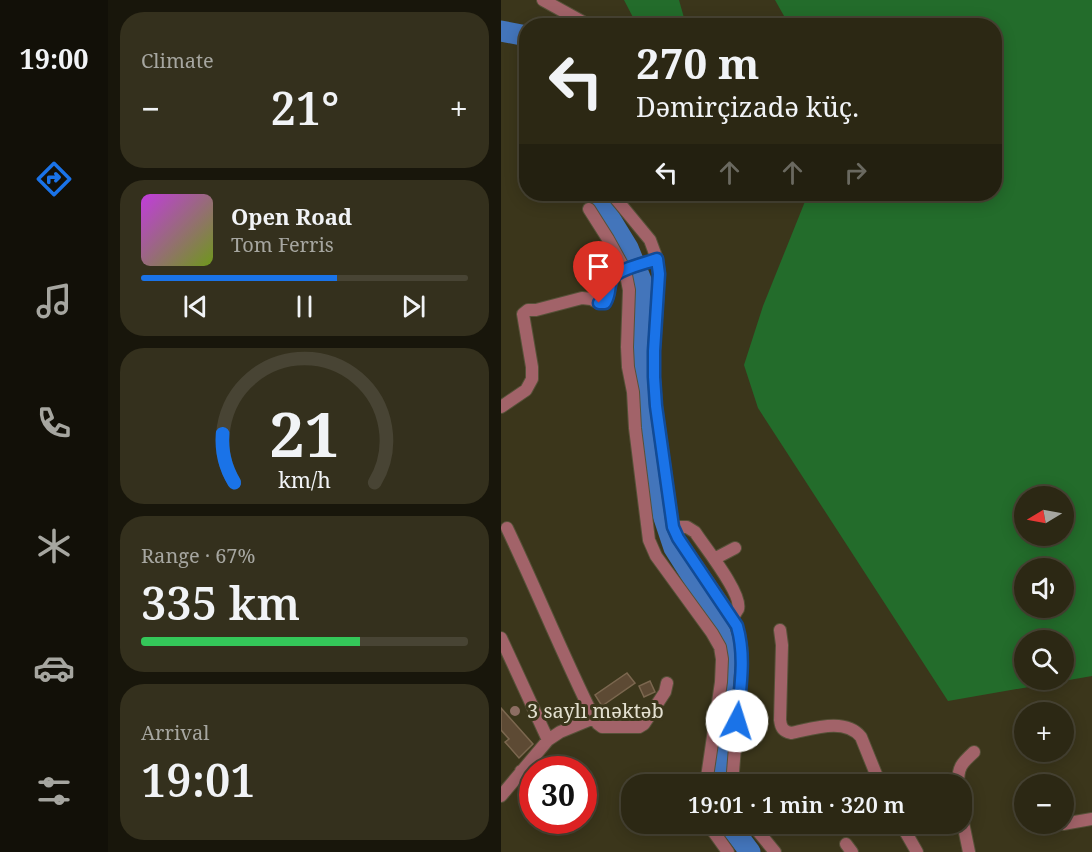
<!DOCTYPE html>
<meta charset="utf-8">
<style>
body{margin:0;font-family:"Noto Serif",serif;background:#34301d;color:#f1f3f6;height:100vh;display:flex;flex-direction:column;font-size:22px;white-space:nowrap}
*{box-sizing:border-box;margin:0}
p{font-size:20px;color:#a6a6a0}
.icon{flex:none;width:33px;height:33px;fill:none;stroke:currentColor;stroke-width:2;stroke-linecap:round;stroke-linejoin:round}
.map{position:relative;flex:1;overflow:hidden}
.details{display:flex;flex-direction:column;gap:12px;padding:12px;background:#18160b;width:393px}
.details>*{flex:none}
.guide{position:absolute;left:18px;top:18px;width:483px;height:183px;border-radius:24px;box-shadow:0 3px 15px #0003,0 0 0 2px #484434;background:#2c2814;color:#f1f3f6;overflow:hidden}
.needle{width:39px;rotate:260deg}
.buttons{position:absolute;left:513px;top:486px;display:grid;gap:12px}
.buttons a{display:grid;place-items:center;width:60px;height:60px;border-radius:50%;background:#2c2814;box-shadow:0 3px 15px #0003,0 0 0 2px #484434;font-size:30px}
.speed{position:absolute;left:18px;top:756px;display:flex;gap:12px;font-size:30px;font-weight:700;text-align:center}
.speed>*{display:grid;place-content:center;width:78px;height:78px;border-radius:50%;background:#2c2814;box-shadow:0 3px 15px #0003,0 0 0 2px #484434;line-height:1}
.speed .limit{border:9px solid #d22;background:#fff;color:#111}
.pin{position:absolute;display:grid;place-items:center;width:51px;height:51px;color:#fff;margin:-62px -26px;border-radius:50% 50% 50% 0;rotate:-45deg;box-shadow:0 0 6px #0007}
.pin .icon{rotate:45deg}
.me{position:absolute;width:66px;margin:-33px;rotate:5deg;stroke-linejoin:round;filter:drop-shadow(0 0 4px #0008)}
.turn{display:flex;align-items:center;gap:21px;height:126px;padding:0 18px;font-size:27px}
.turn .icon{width:78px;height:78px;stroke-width:2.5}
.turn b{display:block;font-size:42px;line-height:51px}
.lanes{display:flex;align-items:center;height:57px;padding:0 18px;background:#0003;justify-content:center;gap:30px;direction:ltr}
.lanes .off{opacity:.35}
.big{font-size:45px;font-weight:600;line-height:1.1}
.details .widget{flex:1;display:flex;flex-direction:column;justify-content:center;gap:9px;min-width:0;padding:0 21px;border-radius:24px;background:#34301d}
.details .dial{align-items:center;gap:0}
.dial svg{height:156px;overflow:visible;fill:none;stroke:#484434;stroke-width:7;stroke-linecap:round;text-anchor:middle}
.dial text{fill:#f1f3f6;stroke:none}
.song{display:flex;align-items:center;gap:18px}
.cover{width:72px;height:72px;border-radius:9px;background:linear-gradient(135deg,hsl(290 70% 55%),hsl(80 70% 35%))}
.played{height:6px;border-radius:3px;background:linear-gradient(90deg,#1a73e8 60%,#484434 60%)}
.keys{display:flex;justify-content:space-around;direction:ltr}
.heat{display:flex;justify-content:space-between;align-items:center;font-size:33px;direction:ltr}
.charge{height:9px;border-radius:4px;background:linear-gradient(90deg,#34c759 67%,#484434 0)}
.trip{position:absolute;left:120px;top:774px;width:351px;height:60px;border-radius:24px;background:#2c2814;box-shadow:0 3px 15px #0003,0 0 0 2px #484434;font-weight:600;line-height:60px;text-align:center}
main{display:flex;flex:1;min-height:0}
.tabs{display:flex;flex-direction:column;width:108px;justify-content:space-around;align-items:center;background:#121008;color:#a6a6a0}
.tabs .icon{width:42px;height:42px}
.tabs .selected{color:#1a73e8}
.tabs b{font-size:27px;color:#f1f3f6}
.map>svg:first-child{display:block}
.forest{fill:#236c2b;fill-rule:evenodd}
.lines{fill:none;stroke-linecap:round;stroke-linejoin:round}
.river{stroke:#4375bb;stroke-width:21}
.building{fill:#5d4a34;stroke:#7b674f;stroke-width:1.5}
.street-casing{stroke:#565138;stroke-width:14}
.street{stroke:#a26369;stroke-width:12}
.route-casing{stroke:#114b97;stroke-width:15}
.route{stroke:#1a73e8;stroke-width:10}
.education-dot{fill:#8d6e63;stroke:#3b361b;stroke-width:2}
.labels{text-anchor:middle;stroke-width:6;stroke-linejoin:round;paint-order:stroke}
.poi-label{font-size:20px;fill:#e3e0d0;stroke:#3b361b;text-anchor:start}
</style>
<main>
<nav class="tabs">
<b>19:00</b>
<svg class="icon selected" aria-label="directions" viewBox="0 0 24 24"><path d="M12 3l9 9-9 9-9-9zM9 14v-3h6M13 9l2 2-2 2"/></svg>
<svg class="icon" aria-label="music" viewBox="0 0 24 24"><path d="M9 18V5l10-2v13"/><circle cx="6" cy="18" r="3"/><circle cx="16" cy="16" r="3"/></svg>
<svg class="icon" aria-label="phone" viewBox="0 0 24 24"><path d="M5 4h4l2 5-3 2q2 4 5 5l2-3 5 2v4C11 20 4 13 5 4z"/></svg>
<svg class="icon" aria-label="climate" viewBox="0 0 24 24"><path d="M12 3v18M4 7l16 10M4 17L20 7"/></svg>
<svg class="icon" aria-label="car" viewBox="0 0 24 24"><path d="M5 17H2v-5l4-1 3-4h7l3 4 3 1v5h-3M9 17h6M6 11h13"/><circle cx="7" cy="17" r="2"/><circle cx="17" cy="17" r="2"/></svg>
<svg class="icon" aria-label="filters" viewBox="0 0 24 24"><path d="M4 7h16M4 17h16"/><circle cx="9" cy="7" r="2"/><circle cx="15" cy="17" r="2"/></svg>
</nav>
<section class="details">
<div class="widget"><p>Climate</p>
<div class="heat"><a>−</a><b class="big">21°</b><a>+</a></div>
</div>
<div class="widget">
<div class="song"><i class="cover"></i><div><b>Open Road</b><p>Tom Ferris</p></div></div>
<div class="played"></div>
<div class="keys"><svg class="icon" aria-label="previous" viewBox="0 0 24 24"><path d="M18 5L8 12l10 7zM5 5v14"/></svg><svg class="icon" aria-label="pause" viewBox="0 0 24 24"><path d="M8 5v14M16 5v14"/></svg><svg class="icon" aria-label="next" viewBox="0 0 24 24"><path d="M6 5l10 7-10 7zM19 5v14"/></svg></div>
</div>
<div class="widget dial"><svg viewBox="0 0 100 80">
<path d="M14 69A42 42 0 1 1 86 69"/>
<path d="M14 69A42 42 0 0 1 8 44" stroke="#1a73e8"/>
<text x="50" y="56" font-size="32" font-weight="700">21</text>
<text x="50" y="72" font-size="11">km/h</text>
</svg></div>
<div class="widget"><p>Range · 67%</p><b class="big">335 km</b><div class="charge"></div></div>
<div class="widget"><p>Arrival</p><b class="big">19:01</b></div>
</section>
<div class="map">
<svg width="591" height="852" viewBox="0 0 591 852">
<rect width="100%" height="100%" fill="#3b361b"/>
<path class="forest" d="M123 0H178L185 25H136Z
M274 0H591V676L447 701 257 408 243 365 262 306 307 194H494V26L295 25 287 23ZM524 496H562V536H524ZM524 568H562V608H524ZM524 640H562V680H524Z"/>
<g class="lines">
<path class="river" d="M0 31 26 36
M94 194 127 248 140 280V347L143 402 153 468 162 515 173 548 204 597 227 639 231 675 218 784
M228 824 249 852"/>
</g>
<path class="building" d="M126 673 134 683 101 706 94 695Z
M149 681 154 692 143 697 138 686Z
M0 708 32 744 18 758 4 742 8 739 0 730Z"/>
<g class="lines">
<defs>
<path id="street" d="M42 0 89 26
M111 194 149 240 156 259 158 274 153 351V377L155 406 172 527 177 538 231 617C239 631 241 645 241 661L231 784
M88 209 107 239 124 270 128 290 126 347 127 367 132 392 134 428 148 540 155 556 211 633 219 647 221 659 220 682 205 784
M0 407 25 390 31 379V367L22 314 27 310H35L81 298 90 299 98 303H104C110 293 107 287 111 279 116 269 146 263 156 259
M172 527H186L194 532C203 546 242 594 237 609 236 611 233 615 231 617
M6 528C36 591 62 656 93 718
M213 559 234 548
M279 630 281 645 279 720C280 728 282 731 290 733 311 729 344 717 360 737L379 784
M0 638 47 740
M20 771 32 786
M457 784C457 767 460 764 473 752
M0 796 47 740 59 732 93 718 97 724 101 727H138L143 724 164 692 166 683
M460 813 468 852
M207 824 227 852
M251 824 274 852
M400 824 416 852
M562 824 591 819
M345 844 351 852"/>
</defs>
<use href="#street" class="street-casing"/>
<use href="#street" class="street"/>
</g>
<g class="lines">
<defs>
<path id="route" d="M98 303H104C110 293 107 286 111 279 116 269 146 263 156 259L158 274 153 351V377L155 406 172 527 177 538 236 626C245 657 239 689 236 721"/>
</defs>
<use href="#route" class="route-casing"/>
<use href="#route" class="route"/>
</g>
<circle class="education-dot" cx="14" cy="711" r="6"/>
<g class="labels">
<g class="poi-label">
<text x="26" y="718">3 saylı məktəb</text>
</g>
</g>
</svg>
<div class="buttons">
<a><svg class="needle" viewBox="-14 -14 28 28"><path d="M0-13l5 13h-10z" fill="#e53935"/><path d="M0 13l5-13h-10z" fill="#a6a6a0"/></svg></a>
<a><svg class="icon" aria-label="sound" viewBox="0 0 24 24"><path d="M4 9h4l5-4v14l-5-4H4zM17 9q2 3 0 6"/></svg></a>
<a><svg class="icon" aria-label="search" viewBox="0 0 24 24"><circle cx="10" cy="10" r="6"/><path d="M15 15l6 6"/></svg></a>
<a>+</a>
<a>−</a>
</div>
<div class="speed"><div class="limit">30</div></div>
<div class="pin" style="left:98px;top:303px;background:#d93025"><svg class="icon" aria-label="arrive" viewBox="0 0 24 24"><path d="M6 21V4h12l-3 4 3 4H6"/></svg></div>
<svg class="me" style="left:236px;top:721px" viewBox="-20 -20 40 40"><circle r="19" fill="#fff"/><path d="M0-13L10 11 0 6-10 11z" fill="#1a73e8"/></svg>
<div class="trip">19:01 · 1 min · 320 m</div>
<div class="guide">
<div class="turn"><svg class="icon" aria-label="left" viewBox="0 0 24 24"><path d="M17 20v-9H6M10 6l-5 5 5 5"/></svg><div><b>270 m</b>Dəmirçizadə küç.</div></div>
<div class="lanes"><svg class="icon" aria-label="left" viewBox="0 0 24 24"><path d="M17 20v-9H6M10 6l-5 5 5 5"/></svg><svg class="icon off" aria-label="ahead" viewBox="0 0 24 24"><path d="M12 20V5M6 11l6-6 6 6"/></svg><svg class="icon off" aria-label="ahead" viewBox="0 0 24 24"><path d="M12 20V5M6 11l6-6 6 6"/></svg><svg class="icon off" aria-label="right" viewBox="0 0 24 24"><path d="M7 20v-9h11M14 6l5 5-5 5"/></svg></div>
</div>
</div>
</main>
